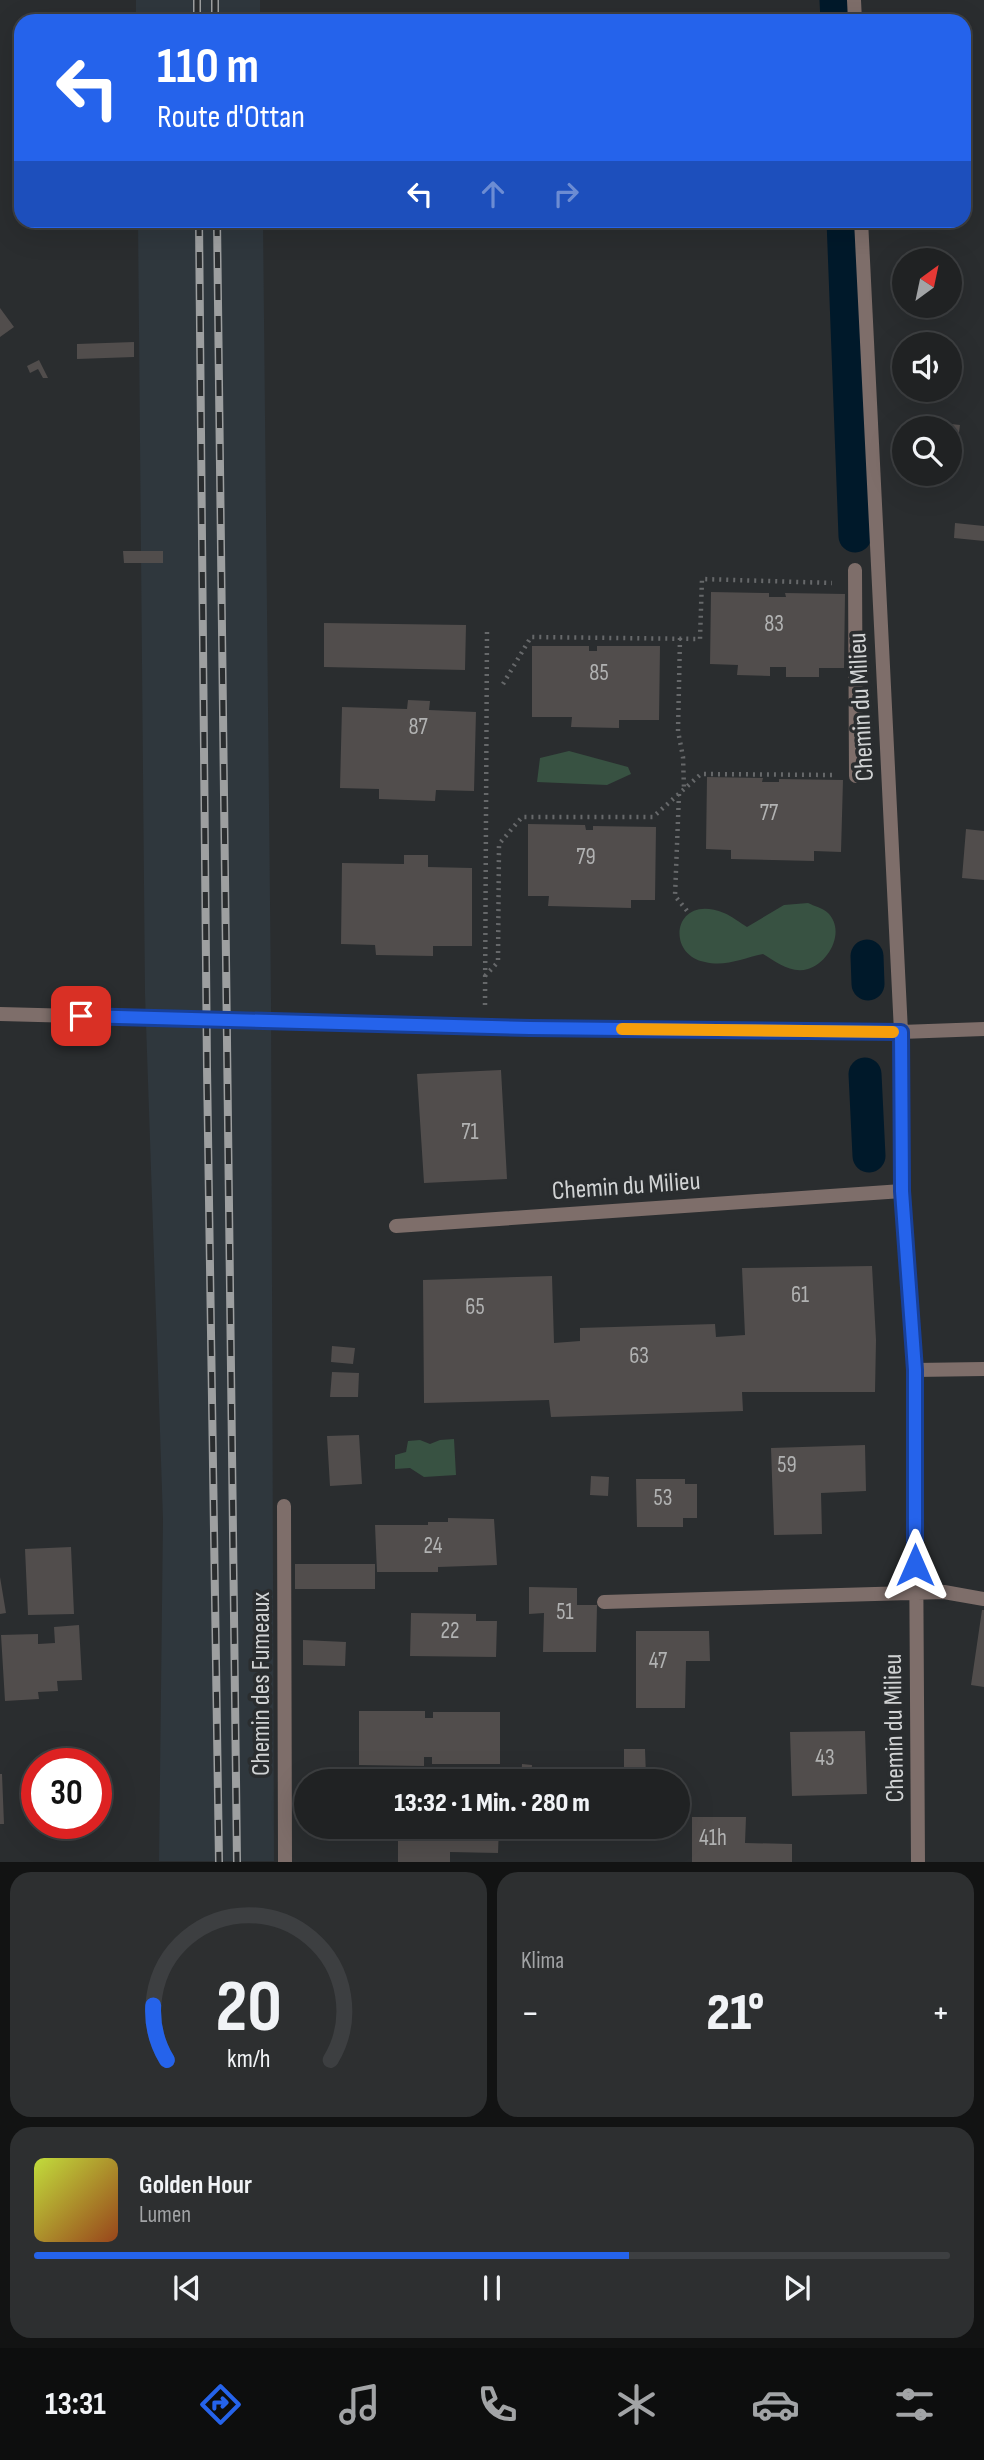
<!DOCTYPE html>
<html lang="de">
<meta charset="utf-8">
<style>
body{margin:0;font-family:"Sofia Sans Condensed",sans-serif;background:#2d2f30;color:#f1f3f6;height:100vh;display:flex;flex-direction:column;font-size:26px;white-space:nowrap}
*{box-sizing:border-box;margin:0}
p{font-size:23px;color:#a2a4a6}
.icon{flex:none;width:38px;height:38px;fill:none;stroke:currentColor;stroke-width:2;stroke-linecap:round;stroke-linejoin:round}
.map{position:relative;height:1862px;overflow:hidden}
.sheet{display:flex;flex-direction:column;gap:10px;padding:10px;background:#121313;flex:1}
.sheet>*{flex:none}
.top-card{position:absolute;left:14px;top:14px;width:957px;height:214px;border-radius:21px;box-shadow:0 7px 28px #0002,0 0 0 2px #3d3f41;background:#2563eb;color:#fff;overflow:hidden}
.needle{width:46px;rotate:33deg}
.tools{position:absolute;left:892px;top:248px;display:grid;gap:14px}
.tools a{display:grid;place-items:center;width:70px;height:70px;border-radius:50%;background:#202223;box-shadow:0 7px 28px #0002,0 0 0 2px #3d3f41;font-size:35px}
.speed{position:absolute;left:21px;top:1748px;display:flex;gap:14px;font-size:35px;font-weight:700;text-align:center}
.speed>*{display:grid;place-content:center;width:91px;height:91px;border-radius:50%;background:#202223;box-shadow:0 7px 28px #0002,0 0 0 2px #3d3f41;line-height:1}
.speed .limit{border:10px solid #d22;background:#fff;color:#111}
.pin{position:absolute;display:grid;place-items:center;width:60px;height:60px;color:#fff;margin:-30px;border-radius:14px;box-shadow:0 4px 10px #0006}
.me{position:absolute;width:77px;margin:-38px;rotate:0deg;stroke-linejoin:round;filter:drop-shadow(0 0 5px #0008)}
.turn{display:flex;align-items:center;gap:24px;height:147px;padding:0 28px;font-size:32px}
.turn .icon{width:91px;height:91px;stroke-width:2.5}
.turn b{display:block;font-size:49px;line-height:60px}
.lanes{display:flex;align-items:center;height:66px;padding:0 28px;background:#0003;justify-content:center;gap:35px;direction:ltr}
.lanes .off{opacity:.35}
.big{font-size:52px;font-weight:800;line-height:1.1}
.sheet .widget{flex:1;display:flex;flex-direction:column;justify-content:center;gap:10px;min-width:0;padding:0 24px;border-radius:21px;background:#2d2f30}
.sheet .dial{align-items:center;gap:0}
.dial svg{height:182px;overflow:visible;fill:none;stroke:#3d3f41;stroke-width:7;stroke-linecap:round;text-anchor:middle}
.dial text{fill:#f1f3f6;stroke:none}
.song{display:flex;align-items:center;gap:21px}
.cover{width:84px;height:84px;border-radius:10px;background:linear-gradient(135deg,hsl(70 70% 55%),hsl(20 70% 35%))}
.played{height:7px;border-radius:4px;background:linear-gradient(90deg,#2563eb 65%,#3d3f41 65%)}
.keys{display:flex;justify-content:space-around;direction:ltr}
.heat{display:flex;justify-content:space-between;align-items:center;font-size:38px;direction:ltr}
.sheet .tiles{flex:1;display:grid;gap:10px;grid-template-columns:1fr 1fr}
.widget:last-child{grid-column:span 2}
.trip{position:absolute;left:294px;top:1769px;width:396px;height:70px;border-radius:35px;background:#202223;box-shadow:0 7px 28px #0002,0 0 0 2px #3d3f41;font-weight:800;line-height:70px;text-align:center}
.tabs{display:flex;height:112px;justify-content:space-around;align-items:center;background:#0d0e0e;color:#a2a4a6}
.tabs .icon{width:49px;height:49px}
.tabs .on{color:#2563eb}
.tabs b{font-size:32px;color:#f1f3f6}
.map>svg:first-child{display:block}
.built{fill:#2f373d}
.green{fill:#385242}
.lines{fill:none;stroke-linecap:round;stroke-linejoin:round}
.canal{stroke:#00192a;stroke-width:33}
.building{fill:#514d4c}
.path{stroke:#66686a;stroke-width:4.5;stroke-dasharray:2 5;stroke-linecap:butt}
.minor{stroke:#7e6e6a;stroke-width:14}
.rail-casing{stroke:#9d9fa0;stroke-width:8}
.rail{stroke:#2a2d2f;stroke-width:5;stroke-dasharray:16;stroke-linecap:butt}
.route-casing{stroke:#184099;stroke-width:18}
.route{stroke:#2563eb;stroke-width:12}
.slow{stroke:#f59e0b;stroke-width:12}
.labels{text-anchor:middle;stroke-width:7;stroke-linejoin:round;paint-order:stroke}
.number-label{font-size:23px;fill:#b1b2b2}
.street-label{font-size:26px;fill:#d1d3d4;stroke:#2a2d2f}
</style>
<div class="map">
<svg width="984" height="1862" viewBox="0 0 984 1862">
<rect width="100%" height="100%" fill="#2a2d2f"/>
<path class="built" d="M136 0H260V21H136Z
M138 221H263L271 998 274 1861H159L163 1519 145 994Z"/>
<path class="green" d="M569 751 628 767 631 774 607 785 537 782 540 758Z
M808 903C814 906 823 908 828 913 846 931 829 963 808 969 791 974 776 962 763 954 743 958 726 967 705 962 664 954 674 892 724 913 732 916 740 923 747 927L784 905Z
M454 1439 456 1475 424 1477 410 1468 395 1469V1455L406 1452 408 1441 420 1440 430 1444 440 1440Z"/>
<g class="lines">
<path class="canal" d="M836 0 837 21
M843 220 855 536
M867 956 868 984
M865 1074 869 1156"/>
</g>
<path class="building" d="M0 308 14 327 0 337Z
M134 342V357L77 359V344Z
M39 360 48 378H43L38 369 30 373 27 366Z
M917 420 960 425 956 455 950 454V429H916Z
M955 523 984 526V541L954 538Z
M123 551H163V563H124Z
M711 592 769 593V597H786L785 593 845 594 844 668H819V677H786V667H770V676L737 675 738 665 710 664Z
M324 623 466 625 465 670 324 667Z
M532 646H589V651H597V646H660L659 720H619V728L571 727 572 717H532Z
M408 700 430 701 429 710 476 712 474 791 436 790 435 801 379 799V789L340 788 342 707 407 709Z
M707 777 763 778 762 782H779V779L843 780 841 852 814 851V861L731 859V850L706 849Z
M528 824 585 825 586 830H593V826L656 827 655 900H631V908L548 906 549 896H528Z
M966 829 984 831V880L962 878Z
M404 855H428V867L472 868V946H433V956L376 955 375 945 341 944 342 863 404 864Z
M501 1070 507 1179 424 1183 417 1074Z
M872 1266 876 1340 875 1392H742L743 1411 551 1417 549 1400 424 1403 423 1280 552 1276 554 1343 580 1341V1328L715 1324 716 1337 745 1335 742 1268Z
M332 1346 355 1348 353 1364 331 1362Z
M332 1372 359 1373 358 1397H330Z
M359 1435 362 1484 330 1486 327 1436Z
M865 1445 866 1491 821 1493 822 1534 774 1535 771 1448Z
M591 1476 609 1477 608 1496 590 1495Z
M636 1479H685V1484H697V1518H683V1527H637Z
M448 1518 494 1519 497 1565 438 1567V1572H377L375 1525H428V1522H448Z
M71 1547 74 1614 28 1615 25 1549Z
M295 1564H375V1589H295Z
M0 1577 6 1613 0 1614Z
M529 1587 577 1588V1605H597L596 1652H543L544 1613 529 1614Z
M982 1610H984V1687L971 1685Z
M411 1613 476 1614V1621H497L496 1657 410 1656Z
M79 1625 82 1680 57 1681 58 1691 38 1692 39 1699 5 1701 1 1635 38 1634V1644L55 1643 54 1627Z
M636 1631H709L710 1661H686L685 1708H636Z
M303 1640 346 1642 345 1666 303 1665Z
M359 1711H425V1718H433V1712H500V1764H432V1757H424V1766L359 1765Z
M865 1731 867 1794 792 1796 790 1732Z
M624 1749H645L646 1776 624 1777Z
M522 1764 532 1765 531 1782H521Z
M0 1774H2L4 1824H0Z
M539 1774H573L572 1782H539Z
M692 1817H746L745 1843 792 1844V1862H692Z
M414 1827H499L498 1853 450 1852V1862H398V1836H414Z
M539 1827H579V1838H539Z"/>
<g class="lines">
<path class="path" d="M680 638 678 731 683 757 684 788
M503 684 531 637 700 639 702 579 832 583
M679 794 675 896 688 912
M485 976 498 962 499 844 522 817H653L701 774 834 775
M485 1005 487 631"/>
<path class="minor" d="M854 0 855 21
M861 220 901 1032 902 1191 915 1370 918 1862
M855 570 856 776
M0 1014 530 1028 901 1032 984 1029
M396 1226 902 1191
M915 1370 984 1369
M284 1506 285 1862
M604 1602 944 1592 984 1599"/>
<defs>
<path id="rail" d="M197 0V21
M215 0V21
M199 220 207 1068 219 1862
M217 220 237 1862"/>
</defs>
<use href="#rail" class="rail-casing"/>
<use href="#rail" class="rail"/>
</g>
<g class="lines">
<defs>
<path id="route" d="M81 1016 530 1028 901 1032 902 1191 915 1370V1565"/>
</defs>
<use href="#route" class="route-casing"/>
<use href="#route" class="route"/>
<path class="slow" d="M622 1029 893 1032"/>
</g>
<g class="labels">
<g class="number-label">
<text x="774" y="631">83</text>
<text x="599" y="680">85</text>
<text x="418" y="734">87</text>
<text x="769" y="820">77</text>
<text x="586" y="864">79</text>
<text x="470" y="1139">71</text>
<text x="800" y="1302">61</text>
<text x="475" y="1314">65</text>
<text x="639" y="1363">63</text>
<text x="787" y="1472">59</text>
<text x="663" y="1505">53</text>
<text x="433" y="1553">24</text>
<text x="565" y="1619">51</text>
<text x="450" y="1638">22</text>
<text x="658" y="1668">47</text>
<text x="825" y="1765">43</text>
<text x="713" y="1845">41h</text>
</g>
<g class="street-label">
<text transform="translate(860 707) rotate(-93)" y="9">Chemin du Milieu</text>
<text transform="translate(626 1185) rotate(-4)" y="9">Chemin du Milieu</text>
<text transform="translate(260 1684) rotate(-90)" y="9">Chemin des Fumeaux</text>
<text transform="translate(893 1728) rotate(-91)" y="9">Chemin du Milieu</text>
</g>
</g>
</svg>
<div class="tools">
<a><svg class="needle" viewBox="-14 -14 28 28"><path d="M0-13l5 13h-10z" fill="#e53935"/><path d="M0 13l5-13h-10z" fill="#a2a4a6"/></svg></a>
<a><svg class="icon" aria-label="sound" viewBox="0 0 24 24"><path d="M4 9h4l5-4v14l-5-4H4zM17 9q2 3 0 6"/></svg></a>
<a><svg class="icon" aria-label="search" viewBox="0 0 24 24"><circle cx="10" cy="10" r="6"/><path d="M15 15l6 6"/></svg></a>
</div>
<div class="speed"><div class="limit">30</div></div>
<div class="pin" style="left:81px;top:1016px;background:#d93025"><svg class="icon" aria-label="arrive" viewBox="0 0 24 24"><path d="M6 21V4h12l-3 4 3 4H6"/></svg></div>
<svg class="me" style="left:915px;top:1565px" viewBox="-20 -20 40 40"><path d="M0-17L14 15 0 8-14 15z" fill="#2563eb" stroke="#fff" stroke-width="4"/></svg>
<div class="trip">13:32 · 1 Min. · 280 m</div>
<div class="top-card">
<div class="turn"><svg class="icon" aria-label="left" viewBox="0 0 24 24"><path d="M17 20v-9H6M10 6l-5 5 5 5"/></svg><div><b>110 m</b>Route d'Ottan</div></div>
<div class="lanes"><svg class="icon" aria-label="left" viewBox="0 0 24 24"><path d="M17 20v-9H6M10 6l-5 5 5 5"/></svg><svg class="icon off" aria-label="ahead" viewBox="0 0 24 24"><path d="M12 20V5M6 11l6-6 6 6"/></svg><svg class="icon off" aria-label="right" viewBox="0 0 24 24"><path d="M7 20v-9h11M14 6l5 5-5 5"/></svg></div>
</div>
</div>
<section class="sheet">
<div class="tiles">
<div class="widget dial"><svg viewBox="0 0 100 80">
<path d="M14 69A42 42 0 1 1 86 69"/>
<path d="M14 69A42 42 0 0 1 8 45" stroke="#2563eb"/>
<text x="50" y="56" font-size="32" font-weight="700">20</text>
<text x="50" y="72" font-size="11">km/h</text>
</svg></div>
<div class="widget"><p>Klima</p>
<div class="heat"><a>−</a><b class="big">21°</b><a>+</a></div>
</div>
<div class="widget">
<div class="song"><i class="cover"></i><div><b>Golden Hour</b><p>Lumen</p></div></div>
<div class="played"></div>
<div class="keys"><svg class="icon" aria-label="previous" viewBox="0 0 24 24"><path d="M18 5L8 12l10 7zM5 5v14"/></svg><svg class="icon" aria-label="pause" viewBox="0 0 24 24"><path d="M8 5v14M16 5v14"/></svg><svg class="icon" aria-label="next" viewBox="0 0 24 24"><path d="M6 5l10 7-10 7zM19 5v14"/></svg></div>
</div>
</div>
</section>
<nav class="tabs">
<b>13:31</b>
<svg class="icon on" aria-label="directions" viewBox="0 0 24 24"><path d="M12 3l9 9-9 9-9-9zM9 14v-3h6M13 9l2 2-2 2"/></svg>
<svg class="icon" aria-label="music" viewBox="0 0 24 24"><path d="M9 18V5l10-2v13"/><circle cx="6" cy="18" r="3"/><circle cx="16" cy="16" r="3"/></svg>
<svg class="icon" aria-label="phone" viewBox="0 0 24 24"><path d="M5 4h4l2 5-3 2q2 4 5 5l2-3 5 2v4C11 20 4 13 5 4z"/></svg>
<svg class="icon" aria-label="climate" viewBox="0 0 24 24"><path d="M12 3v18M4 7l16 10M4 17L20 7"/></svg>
<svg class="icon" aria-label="car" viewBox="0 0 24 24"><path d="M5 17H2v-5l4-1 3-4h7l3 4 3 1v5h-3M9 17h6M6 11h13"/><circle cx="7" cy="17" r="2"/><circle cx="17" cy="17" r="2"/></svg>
<svg class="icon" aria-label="filters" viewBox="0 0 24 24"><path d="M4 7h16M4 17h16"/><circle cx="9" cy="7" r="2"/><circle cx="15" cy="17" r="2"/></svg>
</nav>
